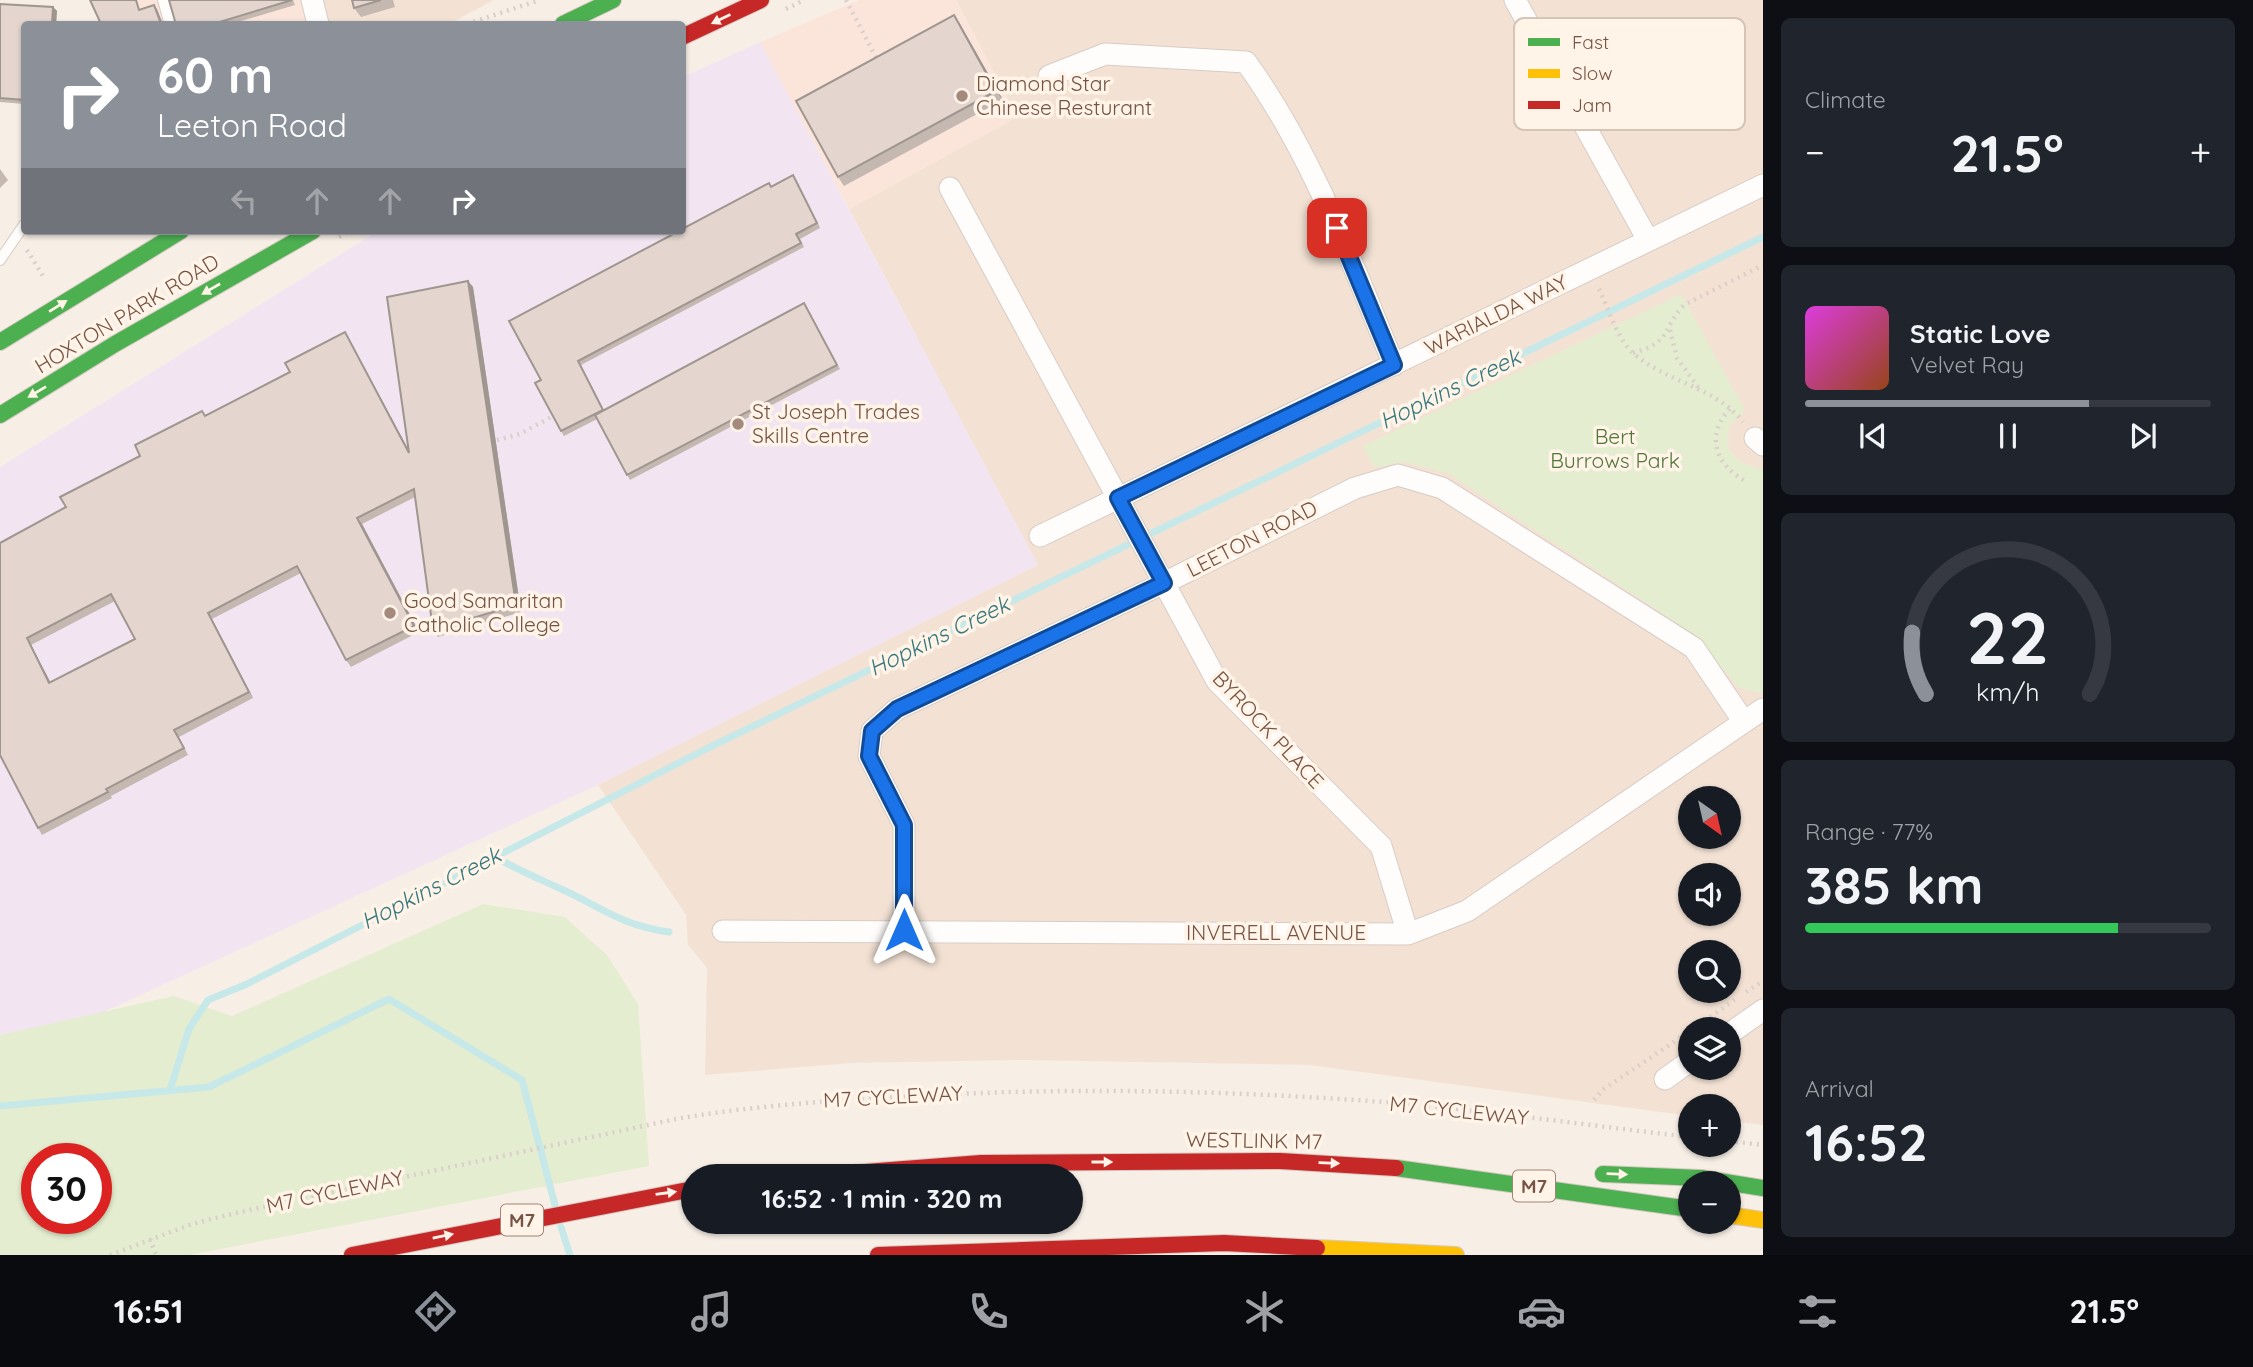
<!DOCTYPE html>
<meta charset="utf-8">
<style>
body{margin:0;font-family:Quicksand,sans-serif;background:#20242c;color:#f1f3f6;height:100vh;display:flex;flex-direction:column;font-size:26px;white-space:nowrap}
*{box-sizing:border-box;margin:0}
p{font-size:23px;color:#9ea1a6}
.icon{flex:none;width:38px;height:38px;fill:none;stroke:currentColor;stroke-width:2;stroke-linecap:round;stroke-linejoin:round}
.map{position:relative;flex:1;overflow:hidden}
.panel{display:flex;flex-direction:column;gap:18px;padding:18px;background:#0d0f14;width:490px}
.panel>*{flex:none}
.top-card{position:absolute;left:21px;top:21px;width:665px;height:214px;border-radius:7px;box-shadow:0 2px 5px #0004;background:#8c9099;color:#fff;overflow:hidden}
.needle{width:46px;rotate:146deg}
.controls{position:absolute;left:1678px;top:786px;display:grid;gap:14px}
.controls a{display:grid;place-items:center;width:63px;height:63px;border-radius:50%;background:#171b24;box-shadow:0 2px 5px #0004;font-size:35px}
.speed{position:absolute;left:21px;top:1143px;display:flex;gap:14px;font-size:35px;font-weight:700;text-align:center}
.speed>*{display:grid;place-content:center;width:91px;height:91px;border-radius:50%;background:#171b24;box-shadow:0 2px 5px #0004;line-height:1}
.speed .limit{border:10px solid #d22;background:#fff;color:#111}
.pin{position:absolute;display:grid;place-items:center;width:60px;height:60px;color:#fff;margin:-30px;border-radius:14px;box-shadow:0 4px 10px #0006}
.me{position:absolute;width:77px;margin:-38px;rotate:0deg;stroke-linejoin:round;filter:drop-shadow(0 0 5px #0008)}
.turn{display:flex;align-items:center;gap:24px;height:147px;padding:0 21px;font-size:32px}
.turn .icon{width:91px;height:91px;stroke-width:2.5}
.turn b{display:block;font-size:49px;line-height:60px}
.lanes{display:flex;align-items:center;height:66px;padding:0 21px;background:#0003;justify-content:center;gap:35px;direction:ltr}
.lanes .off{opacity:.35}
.big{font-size:52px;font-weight:800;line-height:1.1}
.panel .widget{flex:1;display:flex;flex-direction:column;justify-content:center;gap:10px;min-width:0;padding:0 24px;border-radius:10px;background:#20242c}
.panel .dial{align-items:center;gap:0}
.dial svg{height:182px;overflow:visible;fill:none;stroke:#363941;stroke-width:7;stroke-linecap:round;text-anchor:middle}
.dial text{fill:#f1f3f6;stroke:none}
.song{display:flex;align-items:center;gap:21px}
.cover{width:84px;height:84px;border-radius:10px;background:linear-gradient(135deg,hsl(300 70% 55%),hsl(20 70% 35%))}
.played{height:7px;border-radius:4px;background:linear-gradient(90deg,#8c9099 70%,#363941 70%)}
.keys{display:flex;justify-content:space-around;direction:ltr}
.heat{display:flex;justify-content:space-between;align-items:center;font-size:38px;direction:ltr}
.charge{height:10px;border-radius:5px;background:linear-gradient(90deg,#34c759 77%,#363941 0)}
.trip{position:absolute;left:681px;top:1164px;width:402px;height:70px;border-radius:35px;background:#171b24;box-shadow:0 2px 5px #0004;font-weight:800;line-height:70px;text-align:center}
.dock{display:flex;height:112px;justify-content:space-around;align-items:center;background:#090b0e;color:#9ea1a6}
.dock .icon{width:49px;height:49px}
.dock .active{color:#8c9099}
.dock b{font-size:32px;color:#f1f3f6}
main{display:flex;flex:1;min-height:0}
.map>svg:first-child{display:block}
.residential{fill:#f3e2d4;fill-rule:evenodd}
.commercial{fill:#fbe5db}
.education{fill:#f2e5f1}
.green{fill:#e4edcf;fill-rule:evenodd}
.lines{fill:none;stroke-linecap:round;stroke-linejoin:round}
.stream{stroke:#c7e8e8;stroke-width:7}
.lane-casing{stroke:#d8ccc5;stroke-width:12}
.street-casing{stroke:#d8ccc5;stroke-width:23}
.fast-casing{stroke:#d6cac3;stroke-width:18}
.slow-casing{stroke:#d6cac3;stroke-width:18}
.jam-casing{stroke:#d6cac3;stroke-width:18}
.path{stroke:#dacfca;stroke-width:4.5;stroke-dasharray:2 5;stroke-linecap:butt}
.lane{stroke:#fefdfb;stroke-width:10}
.street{stroke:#fefdfb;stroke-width:21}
.fast{stroke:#4caf50;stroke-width:16}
.slow{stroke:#ffc107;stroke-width:16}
.jam{stroke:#c62828;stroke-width:16}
.wall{fill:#c4b8b1;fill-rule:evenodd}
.shaded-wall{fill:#a09690}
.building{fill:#e4d6ce;stroke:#a09690;stroke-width:2;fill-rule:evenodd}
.oneway{fill:#fff4e7}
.route-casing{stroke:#114b97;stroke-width:18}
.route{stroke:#1a73e8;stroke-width:12}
.poi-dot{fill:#a38a7d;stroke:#fff4e7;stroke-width:2.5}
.labels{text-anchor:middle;stroke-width:7;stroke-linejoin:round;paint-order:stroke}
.shield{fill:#fff4e7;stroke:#9f8376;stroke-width:2}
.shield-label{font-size:19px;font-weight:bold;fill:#765345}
.poi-label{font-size:21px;fill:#765345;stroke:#fff4e7;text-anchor:start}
.street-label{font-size:21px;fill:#765345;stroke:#fff4e7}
.park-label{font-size:21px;fill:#51783a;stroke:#fff4e7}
.water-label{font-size:23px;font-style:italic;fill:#37787e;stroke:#fff4e7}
.key{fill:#fff4e7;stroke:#d6c4b6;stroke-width:2}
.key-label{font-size:19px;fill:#765345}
</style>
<main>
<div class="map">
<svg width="1763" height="1255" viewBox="0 0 1763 1255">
<rect width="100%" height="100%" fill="#f7efe6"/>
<path class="residential" d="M312 0H494L449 24H318Z
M956 0H1763V1125L1729 1121V1106H1690V1116L1309 1065 1022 1060 852 1063 705 1075 707 968 688 945 686 915 598 785 641 762 917 337 849 209 1017 117ZM1690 798H1729V836H1690ZM1690 875H1729V914H1690ZM1690 952H1729V990H1690ZM1690 1029H1729V1068H1690Z"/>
<path class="commercial" d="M91 0H312L318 24H102Z
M859 0H956L1017 117 849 209 760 42Z"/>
<path class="education" d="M760 42 1038 565 598 785 97 1015 0 1035V467L378 231H682L683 77Z"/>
<path class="green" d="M1681 294 1745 410 1729 427 1728 449 1740 462 1763 470V692L1760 693 1739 688 1695 635 1449 474 1406 462 1374 467 1363 446Z
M483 904 565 917 607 955 638 1004 649 1166 190 1255H0V1035L174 996 232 1016ZM37 1158H96V1218H37Z"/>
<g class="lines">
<path class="stream" d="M495 857C516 869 537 878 559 888 602 907 619 925 669 932
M170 1090 189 1029 208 1000 247 984 704 750 1763 237
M0 1106 209 1087 389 999 522 1080 555 1205
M561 1227 570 1255"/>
<defs>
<path id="lane" d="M163 0 170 24
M0 260 24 225"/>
<path id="street" d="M312 0 318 24
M1515 0 1648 240
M1049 76 1105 54 1246 62C1312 153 1351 261 1394 365
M950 188 1217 681 1381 846 1408 934
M1755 438 1763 445
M1040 536 1763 185
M904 930V825L869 756 872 731 897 709 1164 583 1355 488 1398 475 1442 488 1694 648 1744 722
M723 931 1408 934 1467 911 1763 709
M1729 1034 1763 1010
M1665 1079 1690 1061"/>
<path id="fast" d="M563 24 613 0
M0 342 181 231
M0 415 115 344 313 231
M1396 1168 1690 1209
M1603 1174 1701 1178 1763 1188"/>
<path id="slow" d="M1729 1215 1763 1220
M1317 1248 1456 1255"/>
<path id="jam" d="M682 37 761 0
M814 1176 981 1163 1280 1161 1396 1168
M352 1255 693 1189
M878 1255 1224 1243 1317 1248"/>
</defs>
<use href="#lane" class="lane-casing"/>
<use href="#street" class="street-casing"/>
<use href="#fast" class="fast-casing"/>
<use href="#slow" class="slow-casing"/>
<use href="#jam" class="jam-casing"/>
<path class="path" d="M846 0 878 61
M786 9 804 0
M467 24 540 0
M339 237 350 231
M27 250 43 276
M1599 289C1608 307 1617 338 1632 352 1664 382 1715 386 1743 422
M1670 330 1677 358 1698 387
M1633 353C1673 342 1661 329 1684 305L1763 265
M1730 409C1705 434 1715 466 1746 481
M497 440 520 434 553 416
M1746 992 1763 981
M1693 1029 1739 997
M1594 1100 1604 1089 1690 1031
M1729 1141 1763 1145
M150 1239 156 1255
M110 1255 192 1224 240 1212 676 1119C750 1106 825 1101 901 1097 1057 1087 1214 1090 1370 1101 1477 1109 1584 1125 1690 1137"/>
<use href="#lane" class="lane"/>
<use href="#street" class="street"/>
<use href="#fast" class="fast"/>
<use href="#slow" class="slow"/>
<use href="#jam" class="jam"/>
</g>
<path class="wall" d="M293 0 295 5 231 24H171Z
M352 0H393L395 7 361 17 354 8Z
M0 4 53 7 57 11 56 24H24V104L0 102Z
M960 24 1003 100 844 186 838 177Z
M0 169 8 180 0 188Z
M793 175 820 228 800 239 804 247 581 365 604 410 804 303 840 369 630 480 597 419 564 436 561 431 541 380 771 187Z
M468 281 473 287 521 612 438 637 433 630 415 497 362 524 419 632 351 667 346 660 301 573 212 619 253 698 179 737 188 755 111 796 112 798 42 835 38 828 0 543 66 507 140 456 349 339 409 451ZM115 601 135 639 50 682 31 645Z"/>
<path class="shaded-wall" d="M154 5 157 9 163 24H161Z
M53 7 57 11 56 24H52Z
M954 15 960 24 1003 100 996 91Z
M793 175 796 180 820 228 817 223Z
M468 281 473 287 521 612 516 605Z
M345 332 349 339 414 460 409 453Z
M357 518 362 524 419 632 414 626Z
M208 613 212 619 253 698 249 692Z
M27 638 31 645 54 689 49 683Z"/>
<path class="building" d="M90 0H136L139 10 154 5 161 24H101Z
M169 0H292L213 24H171L175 21Z
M352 0H381L354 8Z
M0 4 53 7 52 24H24V100L0 98Z
M954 15 996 91 838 177 796 101Z
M793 175 817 223 796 234 801 243 578 361 603 410 561 431 535 383 541 380 509 321 679 231H682V229L769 183 771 187Z
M468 281 516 605 433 630 414 489 357 518 414 626 346 660 297 566 208 613 249 692 174 730 184 748 106 789 108 792 38 828 0 755V543L66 507 60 497 140 456 135 445 202 411 205 416 290 372 285 363 345 332 409 453 387 297ZM111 594 135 639 49 683 27 638Z
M804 303 837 365 627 475 595 415Z"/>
<defs><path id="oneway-solid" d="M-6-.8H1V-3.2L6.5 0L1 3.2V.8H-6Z" transform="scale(1.75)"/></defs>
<g class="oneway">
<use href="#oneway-solid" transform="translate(721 19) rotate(154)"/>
<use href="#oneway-solid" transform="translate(211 289) rotate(150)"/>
<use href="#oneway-solid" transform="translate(58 306) rotate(-32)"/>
<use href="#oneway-solid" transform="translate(37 392) rotate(149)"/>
<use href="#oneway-solid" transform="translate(1102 1162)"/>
<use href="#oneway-solid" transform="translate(1329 1163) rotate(2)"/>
<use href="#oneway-solid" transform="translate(1617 1174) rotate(2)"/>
<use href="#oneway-solid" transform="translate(666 1193) rotate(-8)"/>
<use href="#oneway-solid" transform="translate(443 1236) rotate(-11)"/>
</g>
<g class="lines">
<defs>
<path id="route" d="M904 930V825L869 756 872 731 897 709 1164 583 1118 498 1394 365 1337 228"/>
</defs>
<use href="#route" class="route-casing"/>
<use href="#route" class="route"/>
</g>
<g class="poi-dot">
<circle cx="962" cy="96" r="7"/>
<circle cx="738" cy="424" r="7"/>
<circle cx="390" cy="613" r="7"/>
</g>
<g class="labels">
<g class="shield">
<rect x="1513" y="1170.5" width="42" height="31" rx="5"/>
<rect x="501" y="1204.5" width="42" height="31" rx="5"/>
</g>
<g class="shield-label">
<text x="1534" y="1193">M7</text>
<text x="522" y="1227">M7</text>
</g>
<g class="poi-label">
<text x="976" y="91">Diamond Star<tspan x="976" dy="24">Chinese Resturant</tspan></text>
<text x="752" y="419">St Joseph Trades<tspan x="752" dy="24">Skills Centre</tspan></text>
<text x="404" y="608">Good Samaritan<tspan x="404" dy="24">Catholic College</tspan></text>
</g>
<g class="street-label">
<text transform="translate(127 314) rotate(-31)" y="7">HOXTON PARK ROAD</text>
<text transform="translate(1496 315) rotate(-26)" y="7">WARIALDA WAY</text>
<text transform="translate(1252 539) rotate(-27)" y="7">LEETON ROAD</text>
<text transform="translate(1268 730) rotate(47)" y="7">BYROCK PLACE</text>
<text x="1276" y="940">INVERELL AVENUE</text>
<text transform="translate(893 1097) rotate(-3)" y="7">M7 CYCLEWAY</text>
<text transform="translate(1459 1111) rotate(6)" y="7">M7 CYCLEWAY</text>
<text transform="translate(1254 1141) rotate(1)" y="7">WESTLINK M7</text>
<text transform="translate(335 1192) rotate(-12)" y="7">M7 CYCLEWAY</text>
</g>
<g class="park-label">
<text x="1615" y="444">Bert<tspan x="1615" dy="24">Burrows Park</tspan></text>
</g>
<g class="water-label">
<text transform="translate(1450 389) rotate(-26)" y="8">Hopkins Creek</text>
<text transform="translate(939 636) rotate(-26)" y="8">Hopkins Creek</text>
<text transform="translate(431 888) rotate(-27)" y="8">Hopkins Creek</text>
</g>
</g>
<rect x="1514" y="18" width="231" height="112" rx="10" class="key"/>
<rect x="1528" y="38" width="32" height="8" fill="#4caf50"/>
<rect x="1528" y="69" width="32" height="9" fill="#ffc107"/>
<rect x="1528" y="101" width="32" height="8" fill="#c62828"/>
<g class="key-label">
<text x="1572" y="49">Fast</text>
<text x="1572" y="80">Slow</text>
<text x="1572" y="112">Jam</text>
</g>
</svg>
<div class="controls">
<a><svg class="needle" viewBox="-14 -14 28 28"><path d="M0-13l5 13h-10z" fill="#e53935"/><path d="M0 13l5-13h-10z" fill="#9ea1a6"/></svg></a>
<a><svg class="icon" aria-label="sound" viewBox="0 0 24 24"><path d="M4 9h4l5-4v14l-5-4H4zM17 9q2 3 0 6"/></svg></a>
<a><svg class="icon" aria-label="search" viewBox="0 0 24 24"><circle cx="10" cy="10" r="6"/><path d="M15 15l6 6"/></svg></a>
<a><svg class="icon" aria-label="layers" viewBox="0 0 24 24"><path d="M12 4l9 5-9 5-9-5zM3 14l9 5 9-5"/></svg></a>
<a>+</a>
<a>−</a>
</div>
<div class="speed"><div class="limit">30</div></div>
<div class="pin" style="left:1337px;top:228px;background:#d93025"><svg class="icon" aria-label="arrive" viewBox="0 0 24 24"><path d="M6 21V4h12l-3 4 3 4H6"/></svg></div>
<svg class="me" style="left:904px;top:930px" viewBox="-20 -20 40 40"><path d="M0-17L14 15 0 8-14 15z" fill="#1a73e8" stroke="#fff" stroke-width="4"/></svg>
<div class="trip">16:52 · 1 min · 320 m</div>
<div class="top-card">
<div class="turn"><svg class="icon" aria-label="right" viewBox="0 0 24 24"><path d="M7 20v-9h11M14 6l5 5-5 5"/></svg><div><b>60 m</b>Leeton Road</div></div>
<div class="lanes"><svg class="icon off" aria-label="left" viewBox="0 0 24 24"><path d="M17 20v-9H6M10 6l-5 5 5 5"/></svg><svg class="icon off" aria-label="ahead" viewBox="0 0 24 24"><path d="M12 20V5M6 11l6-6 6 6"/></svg><svg class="icon off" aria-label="ahead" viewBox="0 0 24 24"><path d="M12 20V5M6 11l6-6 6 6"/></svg><svg class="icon" aria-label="right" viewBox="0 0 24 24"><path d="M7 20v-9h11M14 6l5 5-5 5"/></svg></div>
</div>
</div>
<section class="panel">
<div class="widget"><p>Climate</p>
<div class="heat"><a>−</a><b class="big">21.5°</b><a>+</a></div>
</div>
<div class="widget">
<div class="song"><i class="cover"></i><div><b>Static Love</b><p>Velvet Ray</p></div></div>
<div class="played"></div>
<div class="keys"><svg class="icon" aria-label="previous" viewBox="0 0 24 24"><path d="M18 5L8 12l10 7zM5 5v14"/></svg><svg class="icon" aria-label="pause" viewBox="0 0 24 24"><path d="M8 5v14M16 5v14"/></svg><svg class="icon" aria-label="next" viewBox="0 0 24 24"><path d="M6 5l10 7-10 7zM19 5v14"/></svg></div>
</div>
<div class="widget dial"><svg viewBox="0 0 100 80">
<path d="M14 69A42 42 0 1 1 86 69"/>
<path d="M14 69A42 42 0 0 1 8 42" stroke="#8c9099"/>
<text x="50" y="56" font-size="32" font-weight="700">22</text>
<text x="50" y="72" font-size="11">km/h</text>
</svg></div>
<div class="widget"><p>Range · 77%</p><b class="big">385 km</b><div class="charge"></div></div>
<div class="widget"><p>Arrival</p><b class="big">16:52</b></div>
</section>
</main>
<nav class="dock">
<b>16:51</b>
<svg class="icon active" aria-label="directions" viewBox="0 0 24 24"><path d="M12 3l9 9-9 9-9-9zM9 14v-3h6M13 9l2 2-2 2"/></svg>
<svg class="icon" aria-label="music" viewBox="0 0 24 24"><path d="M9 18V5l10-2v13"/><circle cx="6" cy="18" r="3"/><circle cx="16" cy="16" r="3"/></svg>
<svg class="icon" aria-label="phone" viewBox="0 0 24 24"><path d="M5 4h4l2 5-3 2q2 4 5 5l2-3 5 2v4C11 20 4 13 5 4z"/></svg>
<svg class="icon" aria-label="climate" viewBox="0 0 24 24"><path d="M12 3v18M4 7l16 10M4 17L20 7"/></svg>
<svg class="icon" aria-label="car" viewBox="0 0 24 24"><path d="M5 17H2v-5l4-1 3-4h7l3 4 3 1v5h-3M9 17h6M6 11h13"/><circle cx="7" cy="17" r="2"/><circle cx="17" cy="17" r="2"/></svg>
<svg class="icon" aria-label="filters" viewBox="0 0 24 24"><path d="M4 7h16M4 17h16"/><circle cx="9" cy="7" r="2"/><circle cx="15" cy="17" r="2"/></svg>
<b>21.5°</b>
</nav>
